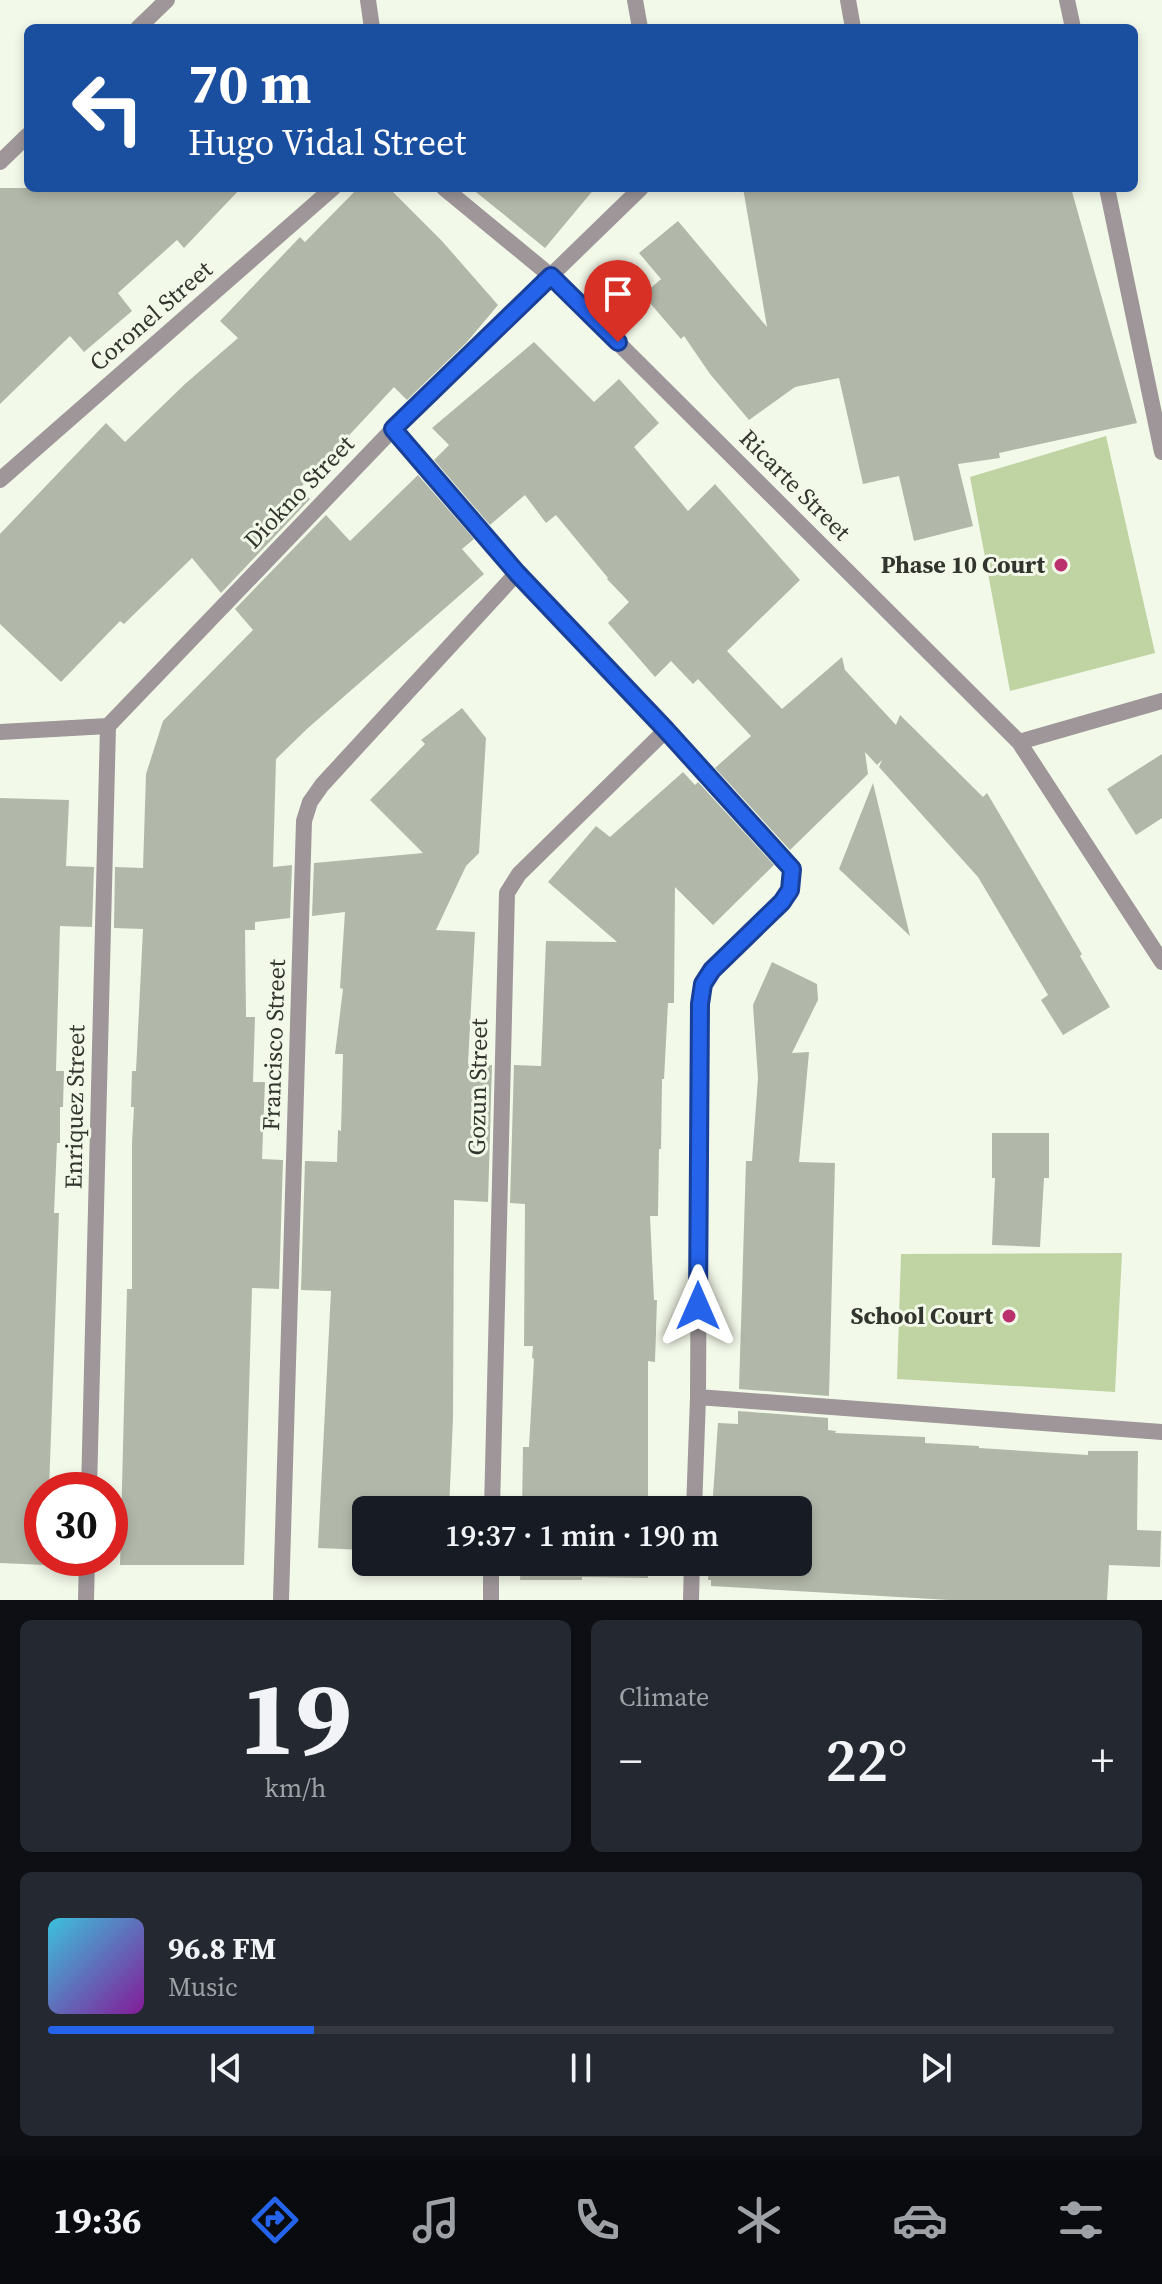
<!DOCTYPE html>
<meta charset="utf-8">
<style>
body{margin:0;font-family:"Source Serif 4",serif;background:#242831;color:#f1f3f6;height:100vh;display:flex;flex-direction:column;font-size:30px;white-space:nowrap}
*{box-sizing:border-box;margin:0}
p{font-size:26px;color:#9ea1a6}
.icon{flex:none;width:44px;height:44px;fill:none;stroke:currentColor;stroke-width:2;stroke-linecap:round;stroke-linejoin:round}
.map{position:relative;height:1600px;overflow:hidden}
.side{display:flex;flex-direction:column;gap:20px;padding:20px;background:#0d0f14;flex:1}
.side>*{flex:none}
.guide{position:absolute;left:24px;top:24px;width:1114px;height:168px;border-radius:12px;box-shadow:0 4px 12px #0003;background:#1a4fa0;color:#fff;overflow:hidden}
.speed{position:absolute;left:24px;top:1472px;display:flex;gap:16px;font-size:40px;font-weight:700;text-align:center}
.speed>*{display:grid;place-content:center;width:104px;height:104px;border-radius:50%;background:#171b24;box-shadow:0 4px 12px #0003;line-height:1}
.speed .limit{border:12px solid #d22;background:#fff;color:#111}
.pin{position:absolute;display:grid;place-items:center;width:68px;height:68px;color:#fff;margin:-82px -34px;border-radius:50% 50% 50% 0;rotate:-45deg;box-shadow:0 0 8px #0007}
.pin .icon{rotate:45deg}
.me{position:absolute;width:88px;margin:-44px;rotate:0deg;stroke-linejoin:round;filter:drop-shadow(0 0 6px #0008)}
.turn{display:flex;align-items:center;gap:28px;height:168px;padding:0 32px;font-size:36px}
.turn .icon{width:104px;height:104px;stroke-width:2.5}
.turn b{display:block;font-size:56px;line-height:68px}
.big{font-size:60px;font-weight:600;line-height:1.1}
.side .widget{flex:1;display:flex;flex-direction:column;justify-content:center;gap:12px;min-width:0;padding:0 28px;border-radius:12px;background:#242831}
.side .dial{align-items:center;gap:0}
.dial b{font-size:104px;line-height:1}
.song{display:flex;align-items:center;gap:24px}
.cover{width:96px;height:96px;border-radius:12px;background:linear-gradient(135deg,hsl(190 70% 55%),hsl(290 70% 35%))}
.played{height:8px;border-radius:4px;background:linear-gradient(90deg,#2563eb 25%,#363941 25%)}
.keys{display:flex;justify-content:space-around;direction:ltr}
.heat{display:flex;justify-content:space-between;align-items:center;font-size:44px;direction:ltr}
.side .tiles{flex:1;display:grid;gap:20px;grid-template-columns:1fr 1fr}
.widget:last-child{grid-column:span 2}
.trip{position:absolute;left:352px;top:1496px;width:460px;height:80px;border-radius:12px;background:#171b24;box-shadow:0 4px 12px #0003;font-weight:600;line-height:80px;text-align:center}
.tabs{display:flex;height:128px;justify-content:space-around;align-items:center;background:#090b0e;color:#9ea1a6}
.tabs .icon{width:56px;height:56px}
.tabs .selected{color:#2563eb}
.tabs b{font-size:36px;color:#f1f3f6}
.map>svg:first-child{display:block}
.green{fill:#c0d3a3}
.building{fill:#b2b8a9}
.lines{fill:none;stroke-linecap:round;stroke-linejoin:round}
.minor{stroke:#9e9699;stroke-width:16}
.route-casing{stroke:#184099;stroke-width:20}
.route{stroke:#2563eb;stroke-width:14}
.poi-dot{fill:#bb316d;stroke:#f3f9e9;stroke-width:3}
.labels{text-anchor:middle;stroke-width:6;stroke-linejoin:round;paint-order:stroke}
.street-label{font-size:24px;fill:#32342e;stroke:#f3f9e9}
.poi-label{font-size:24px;font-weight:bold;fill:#32342e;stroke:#f3f9e9;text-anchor:end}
</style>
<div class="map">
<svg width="1162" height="1600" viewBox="0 0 1162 1600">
<rect width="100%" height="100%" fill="#f3f9e9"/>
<path class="green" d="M1106 436 1155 653 1010 691 970 477Z
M1122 1253 1115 1392 897 1379 901 1254Z"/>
<path class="building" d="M0 188H241L184 248 177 240 118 293 132 311 84 352 70 336 0 404Z
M358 188H389L442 241 498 305 467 342 407 400 394 387 300 488 310 499 221 593 192 558 124 624 120 621 61 682 0 624V534L106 423 125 442 185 384 238 338 220 321 300 237 305 242Z
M471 188H595L545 248Z
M743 188H1071L1137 423 999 453 1000 458 958 464 973 526 914 541 899 476 863 484 839 378 795 387 749 420 710 374 684 336 681 339 643 295 661 279 639 253 678 221 767 327Z
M534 342 594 402 619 379 659 423 634 447 688 511 715 484 800 580 727 651 782 709 842 657 845 670 896 725 900 715 983 797 987 793 1082 954 1080 956 1110 1007 1063 1035 1041 1000 1048 995 978 877 879 767 882 760 877 765 865 752 868 774 790 850 715 768 751 736 698 679 693 684 671 661 655 677 608 623 629 602 607 579 608 578 556 515 546 523 525 495 490 525 434 460 449 445 432 428Z
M418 475 474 539 462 549 484 574 308 728 276 759 273 867 292 865 290 918 255 922V930H245L246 1017H255L253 1082H265L262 1159 283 1160 279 1289 252 1288 244 1565H120L127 1289H132V1143L134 1107H131L132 1071H136L143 929 114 928 115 867 143 868 146 774 163 721 253 630 235 609 326 515 350 541Z
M462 708 486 738 479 853 466 866 436 930 475 932 468 1064 492 1065 488 1202 454 1200 453 1418 449 1510H366V1550L318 1548 331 1291 301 1290 305 1161 337 1162 338 1130 341 1131 343 1054H335L343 989 340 988 345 912 312 916 314 863 423 853 370 800 425 744 421 740Z
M1162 754V818L1136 835 1107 789Z
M683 772 695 785 698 782 774 865 713 925 675 887 674 1003H668L664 1079H662L661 1149H659L658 1216H650L654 1300H657L655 1362 648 1361V1510H522L523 1447H529L534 1359 532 1358 533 1346H524L525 1204 510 1203 514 1065 541 1066 546 941 617 942 548 882 596 826 610 837Z
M873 783 910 936 839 869Z
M0 798 69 800 66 866 94 867 92 927 60 926 56 1071H64L63 1107H60V1143H57L54 1213H59L49 1490H42V1558H47L46 1565 0 1563Z
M772 962 817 984 818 1000 792 1053 809 1052 799 1162 835 1163 829 1396 739 1389 746 1161H752L758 1078 753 1005Z
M992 1133H1049V1178H1044L1040 1247 992 1245 995 1178H992Z
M738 1411 828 1418V1430L836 1431 835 1433 925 1437V1443L979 1446V1448L1088 1455V1451H1138L1137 1530 1161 1531 1160 1567 1109 1565 1107 1600H949L711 1586V1580H708L709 1562H798V1510H712L718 1423 738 1424Z
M521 1562H648V1578L582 1577V1580H520Z"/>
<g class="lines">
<path class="minor" d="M368 0 372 28
M635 0 640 28
M848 0 853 28
M1067 0 1073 28
M138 28 167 0
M0 162 28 135
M444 188 551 276 1019 742 1162 962
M1107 188 1162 452
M393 429 517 573 666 730 792 869 790 890 782 902 712 970 703 984 700 1004 698 1397 694 1510
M0 480 333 188
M0 732 108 726 393 429 641 188
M1019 742 1162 701
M698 1397 1162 1432
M89 1490 108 726
M492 1510 507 893 519 874 666 730
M86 1600 87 1558
M281 1600 304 821 310 802 322 785 517 573
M491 1600V1562
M691 1600 692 1562"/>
</g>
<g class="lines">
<defs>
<path id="route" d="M618 342 551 276 393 429 517 573 666 730 792 869 790 890 782 902 712 970 703 984 700 1004 698 1306"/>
</defs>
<use href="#route" class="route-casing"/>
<use href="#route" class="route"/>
</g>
<g class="poi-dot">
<circle cx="1061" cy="565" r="8"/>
<circle cx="1009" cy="1316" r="8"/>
</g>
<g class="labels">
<g class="street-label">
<text transform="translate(151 316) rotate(-41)" y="8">Coronel Street</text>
<text transform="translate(795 485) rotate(45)" y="8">Ricarte Street</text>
<text transform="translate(299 492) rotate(-46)" y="8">Diokno Street</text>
<text transform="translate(274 1045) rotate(-88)" y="8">Francisco Street</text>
<text transform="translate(478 1087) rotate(-89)" y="8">Gozun Street</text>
<text transform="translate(75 1107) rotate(-89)" y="8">Enriquez Street</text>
</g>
<g class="poi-label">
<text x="1045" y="573">Phase 10 Court</text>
<text x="993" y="1324">School Court</text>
</g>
</g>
</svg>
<div class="speed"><div class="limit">30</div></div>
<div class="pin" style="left:618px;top:342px;background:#d93025"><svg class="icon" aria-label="arrive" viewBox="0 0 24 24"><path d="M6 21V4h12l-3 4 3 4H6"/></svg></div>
<svg class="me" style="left:698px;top:1306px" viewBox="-20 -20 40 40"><path d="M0-17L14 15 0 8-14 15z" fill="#2563eb" stroke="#fff" stroke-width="4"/></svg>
<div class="trip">19:37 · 1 min · 190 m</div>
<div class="guide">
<div class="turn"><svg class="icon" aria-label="left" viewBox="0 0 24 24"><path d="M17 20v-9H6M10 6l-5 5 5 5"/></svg><div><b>70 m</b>Hugo Vidal Street</div></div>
</div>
</div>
<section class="side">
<div class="tiles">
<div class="widget dial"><b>19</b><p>km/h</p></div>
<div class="widget"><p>Climate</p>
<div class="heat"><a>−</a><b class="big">22°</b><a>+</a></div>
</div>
<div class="widget">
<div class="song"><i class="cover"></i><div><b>96.8 FM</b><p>Music</p></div></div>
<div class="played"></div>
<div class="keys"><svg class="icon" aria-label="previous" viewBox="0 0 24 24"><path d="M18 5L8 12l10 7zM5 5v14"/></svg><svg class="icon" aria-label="pause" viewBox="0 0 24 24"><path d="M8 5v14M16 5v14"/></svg><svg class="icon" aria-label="next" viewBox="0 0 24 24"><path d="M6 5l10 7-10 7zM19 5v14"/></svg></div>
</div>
</div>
</section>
<nav class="tabs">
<b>19:36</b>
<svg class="icon selected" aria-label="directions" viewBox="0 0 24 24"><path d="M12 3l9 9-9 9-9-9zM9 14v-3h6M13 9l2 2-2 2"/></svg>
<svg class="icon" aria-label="music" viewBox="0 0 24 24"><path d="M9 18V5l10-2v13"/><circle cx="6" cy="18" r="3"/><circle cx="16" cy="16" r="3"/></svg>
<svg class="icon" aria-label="phone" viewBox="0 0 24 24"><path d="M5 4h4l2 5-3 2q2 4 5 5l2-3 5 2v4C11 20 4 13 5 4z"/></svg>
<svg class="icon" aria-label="climate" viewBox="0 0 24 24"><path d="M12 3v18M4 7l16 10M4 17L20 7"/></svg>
<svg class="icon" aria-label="car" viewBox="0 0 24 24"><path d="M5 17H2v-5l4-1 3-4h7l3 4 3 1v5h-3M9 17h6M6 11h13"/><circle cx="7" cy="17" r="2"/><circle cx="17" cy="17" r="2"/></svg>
<svg class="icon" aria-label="filters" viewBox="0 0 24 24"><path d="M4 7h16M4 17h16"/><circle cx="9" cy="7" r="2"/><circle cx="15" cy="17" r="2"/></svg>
</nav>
